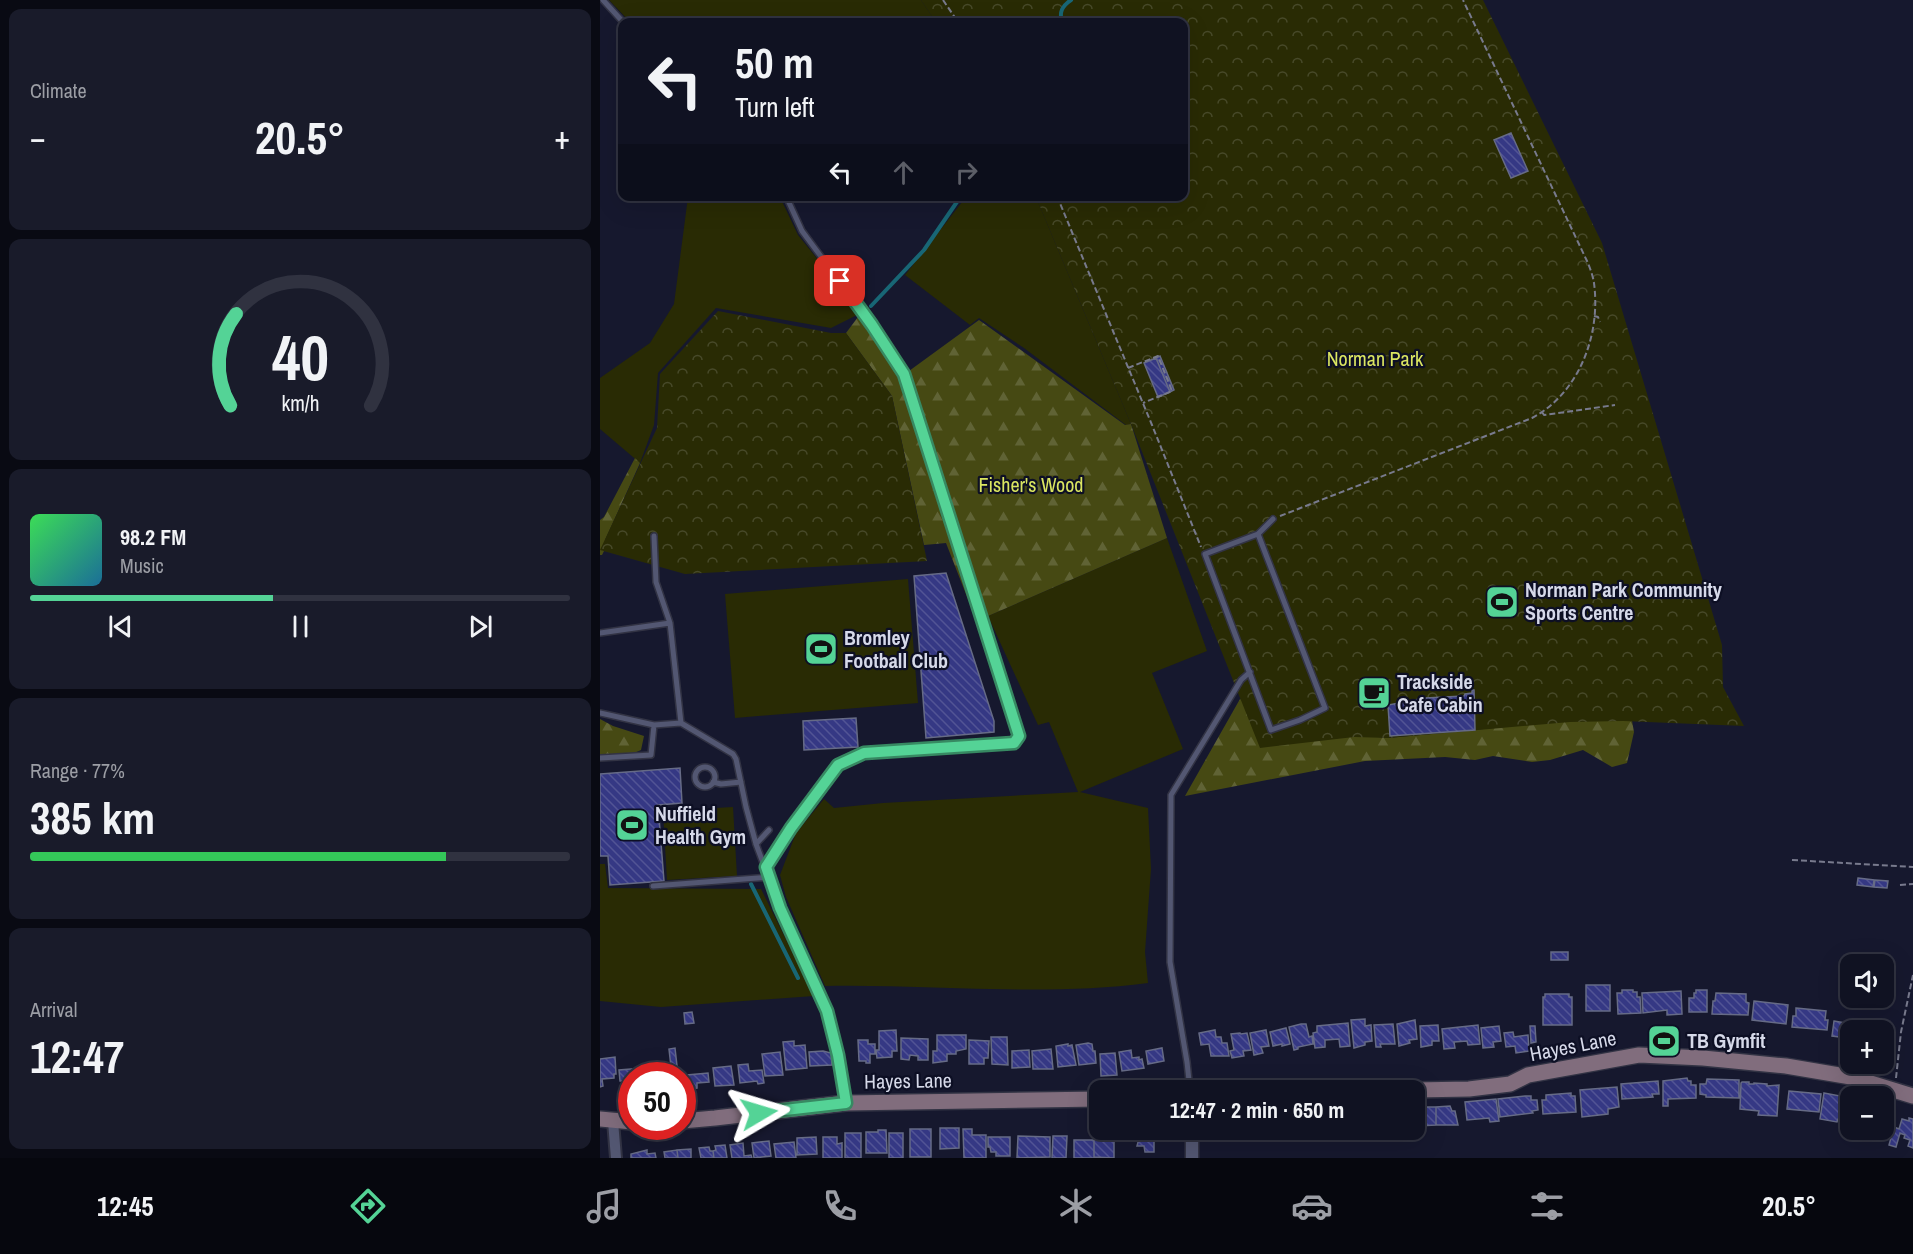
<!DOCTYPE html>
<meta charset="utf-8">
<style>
body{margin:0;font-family:"Archivo Narrow",sans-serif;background:#191b2a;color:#f1f3f6;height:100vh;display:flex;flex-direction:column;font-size:22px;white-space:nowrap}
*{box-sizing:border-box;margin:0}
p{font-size:20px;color:#9c9ea5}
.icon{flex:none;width:33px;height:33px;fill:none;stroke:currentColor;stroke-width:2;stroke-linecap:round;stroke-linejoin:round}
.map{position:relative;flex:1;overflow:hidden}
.drawer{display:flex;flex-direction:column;gap:9px;padding:9px;background:#090a13;width:600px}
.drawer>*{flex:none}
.top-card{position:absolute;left:18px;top:18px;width:570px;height:183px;border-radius:12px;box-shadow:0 6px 24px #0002,0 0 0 2px #303240;background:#101222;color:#f1f3f6;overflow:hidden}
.fabs{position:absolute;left:1240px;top:954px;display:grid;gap:12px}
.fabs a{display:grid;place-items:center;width:54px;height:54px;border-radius:12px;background:#101222;box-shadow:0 6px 24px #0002,0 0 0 2px #303240;font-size:30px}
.speed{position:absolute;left:18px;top:1062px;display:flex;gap:12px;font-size:30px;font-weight:700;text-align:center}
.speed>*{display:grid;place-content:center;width:78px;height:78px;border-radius:50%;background:#101222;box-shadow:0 6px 24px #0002,0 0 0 2px #303240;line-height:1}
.speed .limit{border:9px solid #d22;background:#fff;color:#111}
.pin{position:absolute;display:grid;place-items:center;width:51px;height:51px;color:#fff;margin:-26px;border-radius:12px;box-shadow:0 3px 9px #0006}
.me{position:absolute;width:66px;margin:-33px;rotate:83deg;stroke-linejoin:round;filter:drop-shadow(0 0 4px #0008)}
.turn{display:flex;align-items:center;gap:21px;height:126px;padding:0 18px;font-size:27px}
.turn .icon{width:78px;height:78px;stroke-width:2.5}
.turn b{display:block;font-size:42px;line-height:51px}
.lanes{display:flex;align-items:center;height:57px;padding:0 18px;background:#0003;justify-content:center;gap:30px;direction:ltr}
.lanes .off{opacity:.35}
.big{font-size:45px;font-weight:800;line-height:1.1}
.drawer .card{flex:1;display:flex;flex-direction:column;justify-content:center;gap:9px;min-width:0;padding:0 21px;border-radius:12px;background:#191b2a}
.drawer .dial{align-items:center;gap:0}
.dial svg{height:156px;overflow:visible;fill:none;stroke:#303240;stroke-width:7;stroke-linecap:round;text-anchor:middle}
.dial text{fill:#f1f3f6;stroke:none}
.song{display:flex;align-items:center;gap:18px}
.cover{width:72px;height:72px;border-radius:9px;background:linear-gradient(135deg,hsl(130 70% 55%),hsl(200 70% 35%))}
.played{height:6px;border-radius:3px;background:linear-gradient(90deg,#54d396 45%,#303240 45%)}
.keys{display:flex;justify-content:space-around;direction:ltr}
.heat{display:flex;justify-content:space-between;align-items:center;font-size:33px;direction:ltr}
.charge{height:9px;border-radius:4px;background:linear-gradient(90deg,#34c759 77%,#303240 0)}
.trip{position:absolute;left:489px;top:1080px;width:336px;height:60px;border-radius:12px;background:#101222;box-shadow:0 6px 24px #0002,0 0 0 2px #303240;font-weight:800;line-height:60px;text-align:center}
.tabs{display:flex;height:96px;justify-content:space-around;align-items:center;background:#06070e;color:#9c9ea5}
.tabs .icon{width:42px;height:42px}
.tabs .active{color:#54d396}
.tabs b{font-size:27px;color:#f1f3f6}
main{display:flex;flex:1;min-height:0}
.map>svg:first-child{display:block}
.green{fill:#292b04}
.forest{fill:url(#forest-firs)}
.park{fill:url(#park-crowns)}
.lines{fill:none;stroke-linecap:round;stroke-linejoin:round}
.stream{stroke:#186675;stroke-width:4}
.building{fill:url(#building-back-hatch);stroke:#666b86;stroke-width:1.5}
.service-casing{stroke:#323344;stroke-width:8}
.minor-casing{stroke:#323344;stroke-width:14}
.tertiary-casing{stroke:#323344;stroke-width:15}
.secondary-casing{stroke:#323344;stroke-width:18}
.path{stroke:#787a8d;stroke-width:2;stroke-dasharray:6 3;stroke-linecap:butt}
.service{stroke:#535772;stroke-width:5}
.minor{stroke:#535772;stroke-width:10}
.tertiary{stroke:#535772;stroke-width:12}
.secondary{stroke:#816d7d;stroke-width:15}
.route-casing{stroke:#378962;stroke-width:15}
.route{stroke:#54d396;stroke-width:10}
.labels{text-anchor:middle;stroke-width:4.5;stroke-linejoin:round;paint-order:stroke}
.park-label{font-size:20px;fill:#dbe661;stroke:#0d0f24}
.poi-label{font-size:20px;font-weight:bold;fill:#d6d9e9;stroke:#0d0f24;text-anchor:start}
.street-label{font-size:20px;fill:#d6d9e9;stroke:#0d0f24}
</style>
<main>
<section class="drawer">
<div class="card"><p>Climate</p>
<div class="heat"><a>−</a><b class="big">20.5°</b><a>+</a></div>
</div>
<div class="card dial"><svg viewBox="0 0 100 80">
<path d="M14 69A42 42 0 1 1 86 69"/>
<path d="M14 69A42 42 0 0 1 17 22" stroke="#54d396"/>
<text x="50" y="56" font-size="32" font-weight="700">40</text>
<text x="50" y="72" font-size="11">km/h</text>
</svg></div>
<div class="card">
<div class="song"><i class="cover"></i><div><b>98.2 FM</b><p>Music</p></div></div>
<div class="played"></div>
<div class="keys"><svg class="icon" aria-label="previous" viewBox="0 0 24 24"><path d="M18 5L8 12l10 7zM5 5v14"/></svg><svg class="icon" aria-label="pause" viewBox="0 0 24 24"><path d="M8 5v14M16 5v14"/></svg><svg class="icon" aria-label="next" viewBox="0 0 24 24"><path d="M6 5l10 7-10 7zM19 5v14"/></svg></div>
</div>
<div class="card"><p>Range · 77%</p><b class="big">385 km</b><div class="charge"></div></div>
<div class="card"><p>Arrival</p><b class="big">12:47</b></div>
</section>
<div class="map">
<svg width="1313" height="1158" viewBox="0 0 1313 1158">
<defs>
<pattern id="forest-firs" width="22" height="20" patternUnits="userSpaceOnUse" patternTransform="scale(1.5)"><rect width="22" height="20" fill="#464913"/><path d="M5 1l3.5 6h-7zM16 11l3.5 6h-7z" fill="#606335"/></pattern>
<pattern id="park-crowns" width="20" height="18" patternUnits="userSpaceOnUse" patternTransform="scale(1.5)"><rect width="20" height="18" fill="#292b04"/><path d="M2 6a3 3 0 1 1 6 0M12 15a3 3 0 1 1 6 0" fill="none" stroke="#474929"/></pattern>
<pattern id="building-back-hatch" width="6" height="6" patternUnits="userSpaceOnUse" patternTransform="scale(1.5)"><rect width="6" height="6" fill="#353884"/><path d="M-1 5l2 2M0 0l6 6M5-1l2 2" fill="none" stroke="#525495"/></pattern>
</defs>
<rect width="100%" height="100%" fill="#16182e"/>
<path class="green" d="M9 0H321L336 22H30Z
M88 197H180L198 235 261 313 231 328 116 308 58 373 54 425 40 463 0 429V378L50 343 74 304Z
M366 197H436L531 424 526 425 424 348 379 318 370 325 305 275Z
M567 538 607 651 552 673 583 749 480 792 548 808 551 869 545 952 548 983C441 997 333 984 225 986L186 897 180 875 196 833 224 799 234 808 283 803 478 792 449 722 438 725 388 616Z
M308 579 318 703 135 718 125 594Z
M133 807 137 876 67 880 63 811Z
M0 864H5L8 888 161 889 214 996 61 1007 0 1001Z"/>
<path class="forest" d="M268 312 309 371 379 320 525 425 531 424 567 538 388 616 378 625 346 543 324 545 292 396 246 333 261 313Z
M35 458 40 463 5 540 8 543 2 555H0V520L4 517Z
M640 699 727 732 788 738 905 727 1029 704 1034 732 1027 763 1012 767 983 750 950 760 932 762 893 756 875 760 845 757 765 761 585 796Z
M0 719 13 726 44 736 41 750 34 753 0 757Z"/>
<path class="park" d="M321 0H883L1002 243 1122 645 1123 687 1144 726 1023 721 970 722 788 738 754 737 660 748 531 424 436 197 584 196V22H336Z
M118 311 231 333H246L292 396 327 561 85 574 0 550 57 428 60 374Z"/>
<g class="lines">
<path class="stream" d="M462 22C459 12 462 6 471 0
M271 306 324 250 361 196
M151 884 198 978"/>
</g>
<path class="building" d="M911 133 928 171 911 178 894 140Z
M560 356 574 390 570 392 556 358Z
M556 358 570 392 558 397 544 363Z
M346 573 394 721V732L326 738 314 576Z
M872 690H874L875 730 790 736 788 705 825 698 864 696 865 694 872 693Z
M256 718 258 747 204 750 203 721Z
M80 768 82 803 58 805 64 881 10 885 8 856H0V774Z
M1258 878 1274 880 1273 887 1257 885Z
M1275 880 1288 881 1287 888 1274 887Z
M951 952H968V960H951Z
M986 985H1010V1011H986Z
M1022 990H1033V992H1037V997H1040L1041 1013 1018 1014 1017 993H1022Z
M1096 990H1107V1012H1089V998H1094V993H1096Z
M1081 991 1082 1014 1067 1015V1010L1043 1013 1042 993Z
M1116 993 1146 994V1002L1149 1003 1148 1015 1112 1014 1113 1001H1115Z
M945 994H969V997H972V1025H943V997H945Z
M1154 1001 1188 1005 1186 1024 1152 1020Z
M1196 1008 1226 1011 1225 1020H1228L1227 1030 1192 1027 1193 1016H1196Z
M92 1012 94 1023 85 1024 84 1013Z
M765 1019V1026L771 1025 772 1041 765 1042V1045L754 1048 751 1020Z
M815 1020 817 1039 809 1040 810 1043 799 1046 797 1024Z
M1234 1021 1269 1027 1268 1030H1251V1037H1247V1038L1232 1036Z
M748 1023 750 1046 740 1047 739 1039 725 1040V1047L715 1048 713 1033 717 1032V1026Z
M1272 1023 1293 1027 1290 1047 1284 1046V1030H1271Z
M701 1024H706L709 1037 712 1036 713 1044 698 1047V1049L694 1050 689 1027Z
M793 1024 795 1044H780L781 1047H776L774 1025Z
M838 1025 839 1041H832V1045L821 1047 820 1026Z
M878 1025 880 1044 868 1045 867 1041 854 1042 855 1048 844 1049 842 1029Z
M899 1026 901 1041 893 1042 894 1047 883 1048 881 1028Z
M930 1026H935L936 1042 931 1043Z
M686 1028 690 1044 682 1046V1044L673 1046 670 1032Z
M296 1030 297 1051H292V1057L277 1058 276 1050H279V1031Z
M615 1030 616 1037H621L622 1043H627L629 1056H611L609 1044 601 1045 599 1033Z
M666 1030 669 1046 661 1047 663 1053 654 1055 650 1033Z
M913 1032 914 1037 928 1035 929 1051 916 1053 915 1046 906 1047 904 1033Z
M640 1033 641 1034 647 1033 651 1050 643 1051 644 1056 632 1058 630 1051 634 1050 631 1034Z
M337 1035H366V1049L356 1051V1054H347V1061L333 1063V1051H337Z
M391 1037H407L408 1065 392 1064Z
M301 1038 328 1039V1060H318V1056L310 1055 309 1060 301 1059Z
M258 1040H268V1044H275V1054H270V1063H266V1061H259Z
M369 1040 389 1041 388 1058H384V1064H369Z
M194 1041V1046L205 1045 207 1068 186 1070 183 1042Z
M488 1043 492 1044 493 1051H495L496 1063 479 1065 476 1045Z
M468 1044V1046L472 1045 476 1065 458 1067 456 1046Z
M75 1048 77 1066 71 1067 69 1049Z
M562 1048 564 1061 548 1064 546 1051Z
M451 1049 453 1069H433L432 1051Z
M429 1050 430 1067 412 1068V1051Z
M531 1050 532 1058 539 1057V1060L542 1059 544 1068 522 1071 519 1052Z
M223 1051 231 1053 232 1065 210 1066 209 1052Z
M180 1052 183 1075 165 1076 162 1054Z
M515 1053 517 1075 501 1076 500 1054Z
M15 1057 16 1074H14V1078L2 1079 3 1086 0 1087V1059Z
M67 1064V1068H72V1076H48V1065Z
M148 1064 149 1071 162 1070 164 1083 158 1084 157 1081 140 1083 138 1065Z
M131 1066 134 1085 115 1086 113 1068Z
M43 1068 44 1076H32V1092L26 1093 25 1081H20L19 1070Z
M108 1073 109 1082 97 1083V1088L89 1089 87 1075Z
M1087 1078 1088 1081H1091V1085H1096V1098L1068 1099V1106H1063V1081Z
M1107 1079 1139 1080V1098L1106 1097V1095L1100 1094V1084H1106Z
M1058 1081 1059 1094H1052L1053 1097 1022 1099 1021 1084Z
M1142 1082H1149V1084H1154V1083L1167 1084V1086L1179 1085 1177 1116 1158 1115 1159 1111 1140 1109 1141 1083Z
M1017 1087 1019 1107 1008 1109V1114L982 1117 980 1090Z
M1189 1091 1221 1094 1219 1112 1187 1109Z
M971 1093V1096H975L976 1112 943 1114 942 1100H946V1095Z
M1224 1093 1251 1098V1121L1238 1119 1237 1122 1220 1119Z
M925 1096H931V1100H937L938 1110 932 1111 933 1113 900 1117 898 1099Z
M896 1099 899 1121 890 1122 889 1118 867 1120 865 1102Z
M850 1106 852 1111H855L858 1125H836V1107Z
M816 1107H836V1125L817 1126Z
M1284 1111 1291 1113 1282 1138 1264 1132 1265 1130H1284Z
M1309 1118 1313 1119V1148L1308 1146 1310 1140 1304 1138 1305 1135 1300 1133 1296 1147 1289 1145 1294 1127 1299 1129 1302 1119 1309 1121Z
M340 1128H359V1148L340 1149Z
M310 1129H331V1157H310Z
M363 1129H372V1135H386V1158H364Z
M278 1130H286L287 1153H266V1132H278Z
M245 1133H261V1158H245Z
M289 1133H303V1158H289Z
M540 1135H554V1152H545L544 1146H537Z
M418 1136 450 1137V1157L417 1158Z
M453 1136H467L466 1158H452Z
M216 1137 217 1154 197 1155V1138Z
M223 1137H237V1144L242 1143V1158H223Z
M388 1137H410V1156H396V1152H391L390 1147H388Z
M474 1140H494V1158H474Z
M494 1140H514V1158L494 1157Z
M169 1141 171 1156 154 1158 152 1143Z
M194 1142 196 1158H176L174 1144Z
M143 1143 144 1156 151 1155 152 1158H132L130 1145Z
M125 1145 127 1158H114L113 1151 116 1150 115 1146Z
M109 1147 110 1151H113L114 1158H101L99 1148Z
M91 1149V1158H78L77 1150Z
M47 1150V1154L55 1153 56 1158H31V1154Z
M77 1150 78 1158H65L64 1152Z"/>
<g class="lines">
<defs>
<path id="service" d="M3 0 23 22
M658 534 725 708 700 720 671 730 605 554Z
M658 534 673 519
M54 536 56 582 70 623
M0 633 70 623 81 723
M0 713 54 725 81 723 133 754 136 759 146 807 156 844 180 908 227 1011 238 1055 246 1101
M0 758 51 755 54 725
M95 777a10 10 0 1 1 20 0a10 10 0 1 1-20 0Z
M113 782 121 784 141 782
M156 844 169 830
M166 867 191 828 238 765 264 753 414 743 419 736 304 374 272 325 202 231 186 196
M53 886 169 877
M590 1090 587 1062 570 962 571 795 641 680 650 672"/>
<path id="minor" d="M13 1121 16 1158"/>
<path id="tertiary" d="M592 1130V1158"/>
<path id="secondary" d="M639 1090 667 1087H732L815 1090 869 1089 910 1084 928 1075 1039 1055 1103 1058 1186 1066 1251 1077 1313 1096
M0 1119 32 1122
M82 1121 115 1118 246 1103 500 1099"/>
</defs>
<use href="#service" class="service-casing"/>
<use href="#minor" class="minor-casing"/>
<use href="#tertiary" class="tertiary-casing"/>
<use href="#secondary" class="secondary-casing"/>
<path class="path" d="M343 0 358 22
M457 196 552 425 601 547
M994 316 998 317 1000 322
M528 368 558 356 572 391 543 403
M942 412 944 415 1015 405
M680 516 932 418C979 393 1001 335 994 283 993 276 990 268 987 261L863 0
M1192 860 1313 867
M1300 885 1313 884
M1296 1078 1301 1032 1313 975"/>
<use href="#service" class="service"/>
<use href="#minor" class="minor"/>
<use href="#tertiary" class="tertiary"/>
<use href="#secondary" class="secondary"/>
</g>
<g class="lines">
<defs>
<path id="route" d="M159 1113 246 1103 238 1055 227 1011 180 908 166 867 191 828 238 765 264 753 414 743 419 736 304 374 272 325 240 281"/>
</defs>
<use href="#route" class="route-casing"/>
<use href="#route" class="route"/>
</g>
<defs>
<symbol id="stadium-square" viewBox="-11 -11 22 22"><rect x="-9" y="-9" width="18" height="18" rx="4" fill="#54d396" stroke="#0d0f24"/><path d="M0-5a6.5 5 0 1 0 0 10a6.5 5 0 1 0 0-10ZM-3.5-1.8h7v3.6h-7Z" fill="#111"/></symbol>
<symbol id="cafe-square" viewBox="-11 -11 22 22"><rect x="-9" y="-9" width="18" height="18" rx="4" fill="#54d396" stroke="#0d0f24"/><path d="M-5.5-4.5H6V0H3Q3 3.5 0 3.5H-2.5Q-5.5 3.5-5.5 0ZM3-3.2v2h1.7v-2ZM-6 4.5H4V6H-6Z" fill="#111"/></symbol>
</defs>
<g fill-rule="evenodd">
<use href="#stadium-square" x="883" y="583" width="38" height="38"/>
<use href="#stadium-square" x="202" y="630" width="38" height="38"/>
<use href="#cafe-square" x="755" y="674" width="38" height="38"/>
<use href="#stadium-square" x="13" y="806" width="38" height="38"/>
<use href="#stadium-square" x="1045" y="1022" width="38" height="38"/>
</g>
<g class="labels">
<g class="park-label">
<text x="775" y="366">Norman Park</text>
<text x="431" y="492">Fisher's Wood</text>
</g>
<g class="poi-label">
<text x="925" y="597">Norman Park Community<tspan x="925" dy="23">Sports Centre</tspan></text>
<text x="244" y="645">Bromley<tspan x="244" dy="23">Football Club</tspan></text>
<text x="797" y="689">Trackside<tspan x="797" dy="23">Cafe Cabin</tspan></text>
<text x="55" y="821">Nuffield<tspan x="55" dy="23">Health Gym</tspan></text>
<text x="1087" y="1048">TB Gymfit</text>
</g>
<g class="street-label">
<text transform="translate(973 1046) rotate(-11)" y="7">Hayes Lane</text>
<text transform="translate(308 1081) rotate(-1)" y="7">Hayes Lane</text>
</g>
</g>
</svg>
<div class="fabs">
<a><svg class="icon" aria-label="sound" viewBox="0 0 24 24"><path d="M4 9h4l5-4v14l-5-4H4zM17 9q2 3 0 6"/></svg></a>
<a>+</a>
<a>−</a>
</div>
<div class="speed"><div class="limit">50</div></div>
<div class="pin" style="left:240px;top:281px;background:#d93025"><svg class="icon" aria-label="arrive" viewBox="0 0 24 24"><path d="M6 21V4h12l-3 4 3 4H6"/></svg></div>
<svg class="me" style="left:159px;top:1113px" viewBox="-20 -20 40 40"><path d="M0-17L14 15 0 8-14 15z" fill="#54d396" stroke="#fff" stroke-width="4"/></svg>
<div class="trip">12:47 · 2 min · 650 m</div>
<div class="top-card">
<div class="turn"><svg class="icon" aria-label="left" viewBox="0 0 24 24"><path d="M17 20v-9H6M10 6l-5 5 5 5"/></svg><div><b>50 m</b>Turn left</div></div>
<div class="lanes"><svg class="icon" aria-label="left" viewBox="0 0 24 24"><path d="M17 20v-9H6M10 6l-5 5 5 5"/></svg><svg class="icon off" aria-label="ahead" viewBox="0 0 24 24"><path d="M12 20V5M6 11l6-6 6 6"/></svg><svg class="icon off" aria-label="right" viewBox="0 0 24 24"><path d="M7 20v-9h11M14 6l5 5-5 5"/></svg></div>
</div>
</div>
</main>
<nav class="tabs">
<b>12:45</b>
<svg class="icon active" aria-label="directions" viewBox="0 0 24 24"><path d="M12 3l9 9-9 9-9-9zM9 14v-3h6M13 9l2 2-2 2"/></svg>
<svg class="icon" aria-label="music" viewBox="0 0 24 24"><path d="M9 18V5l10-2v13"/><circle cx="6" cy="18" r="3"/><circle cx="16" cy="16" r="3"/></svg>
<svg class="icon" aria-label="phone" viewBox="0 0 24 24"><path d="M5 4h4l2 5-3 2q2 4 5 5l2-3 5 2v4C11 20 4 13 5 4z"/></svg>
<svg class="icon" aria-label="climate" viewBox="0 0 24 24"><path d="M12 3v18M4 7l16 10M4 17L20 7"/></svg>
<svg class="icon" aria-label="car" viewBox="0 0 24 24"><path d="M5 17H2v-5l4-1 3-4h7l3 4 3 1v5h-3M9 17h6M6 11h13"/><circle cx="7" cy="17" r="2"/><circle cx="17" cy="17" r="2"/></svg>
<svg class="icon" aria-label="filters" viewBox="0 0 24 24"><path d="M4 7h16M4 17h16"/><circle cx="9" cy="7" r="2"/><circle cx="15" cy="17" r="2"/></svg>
<b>20.5°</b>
</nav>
